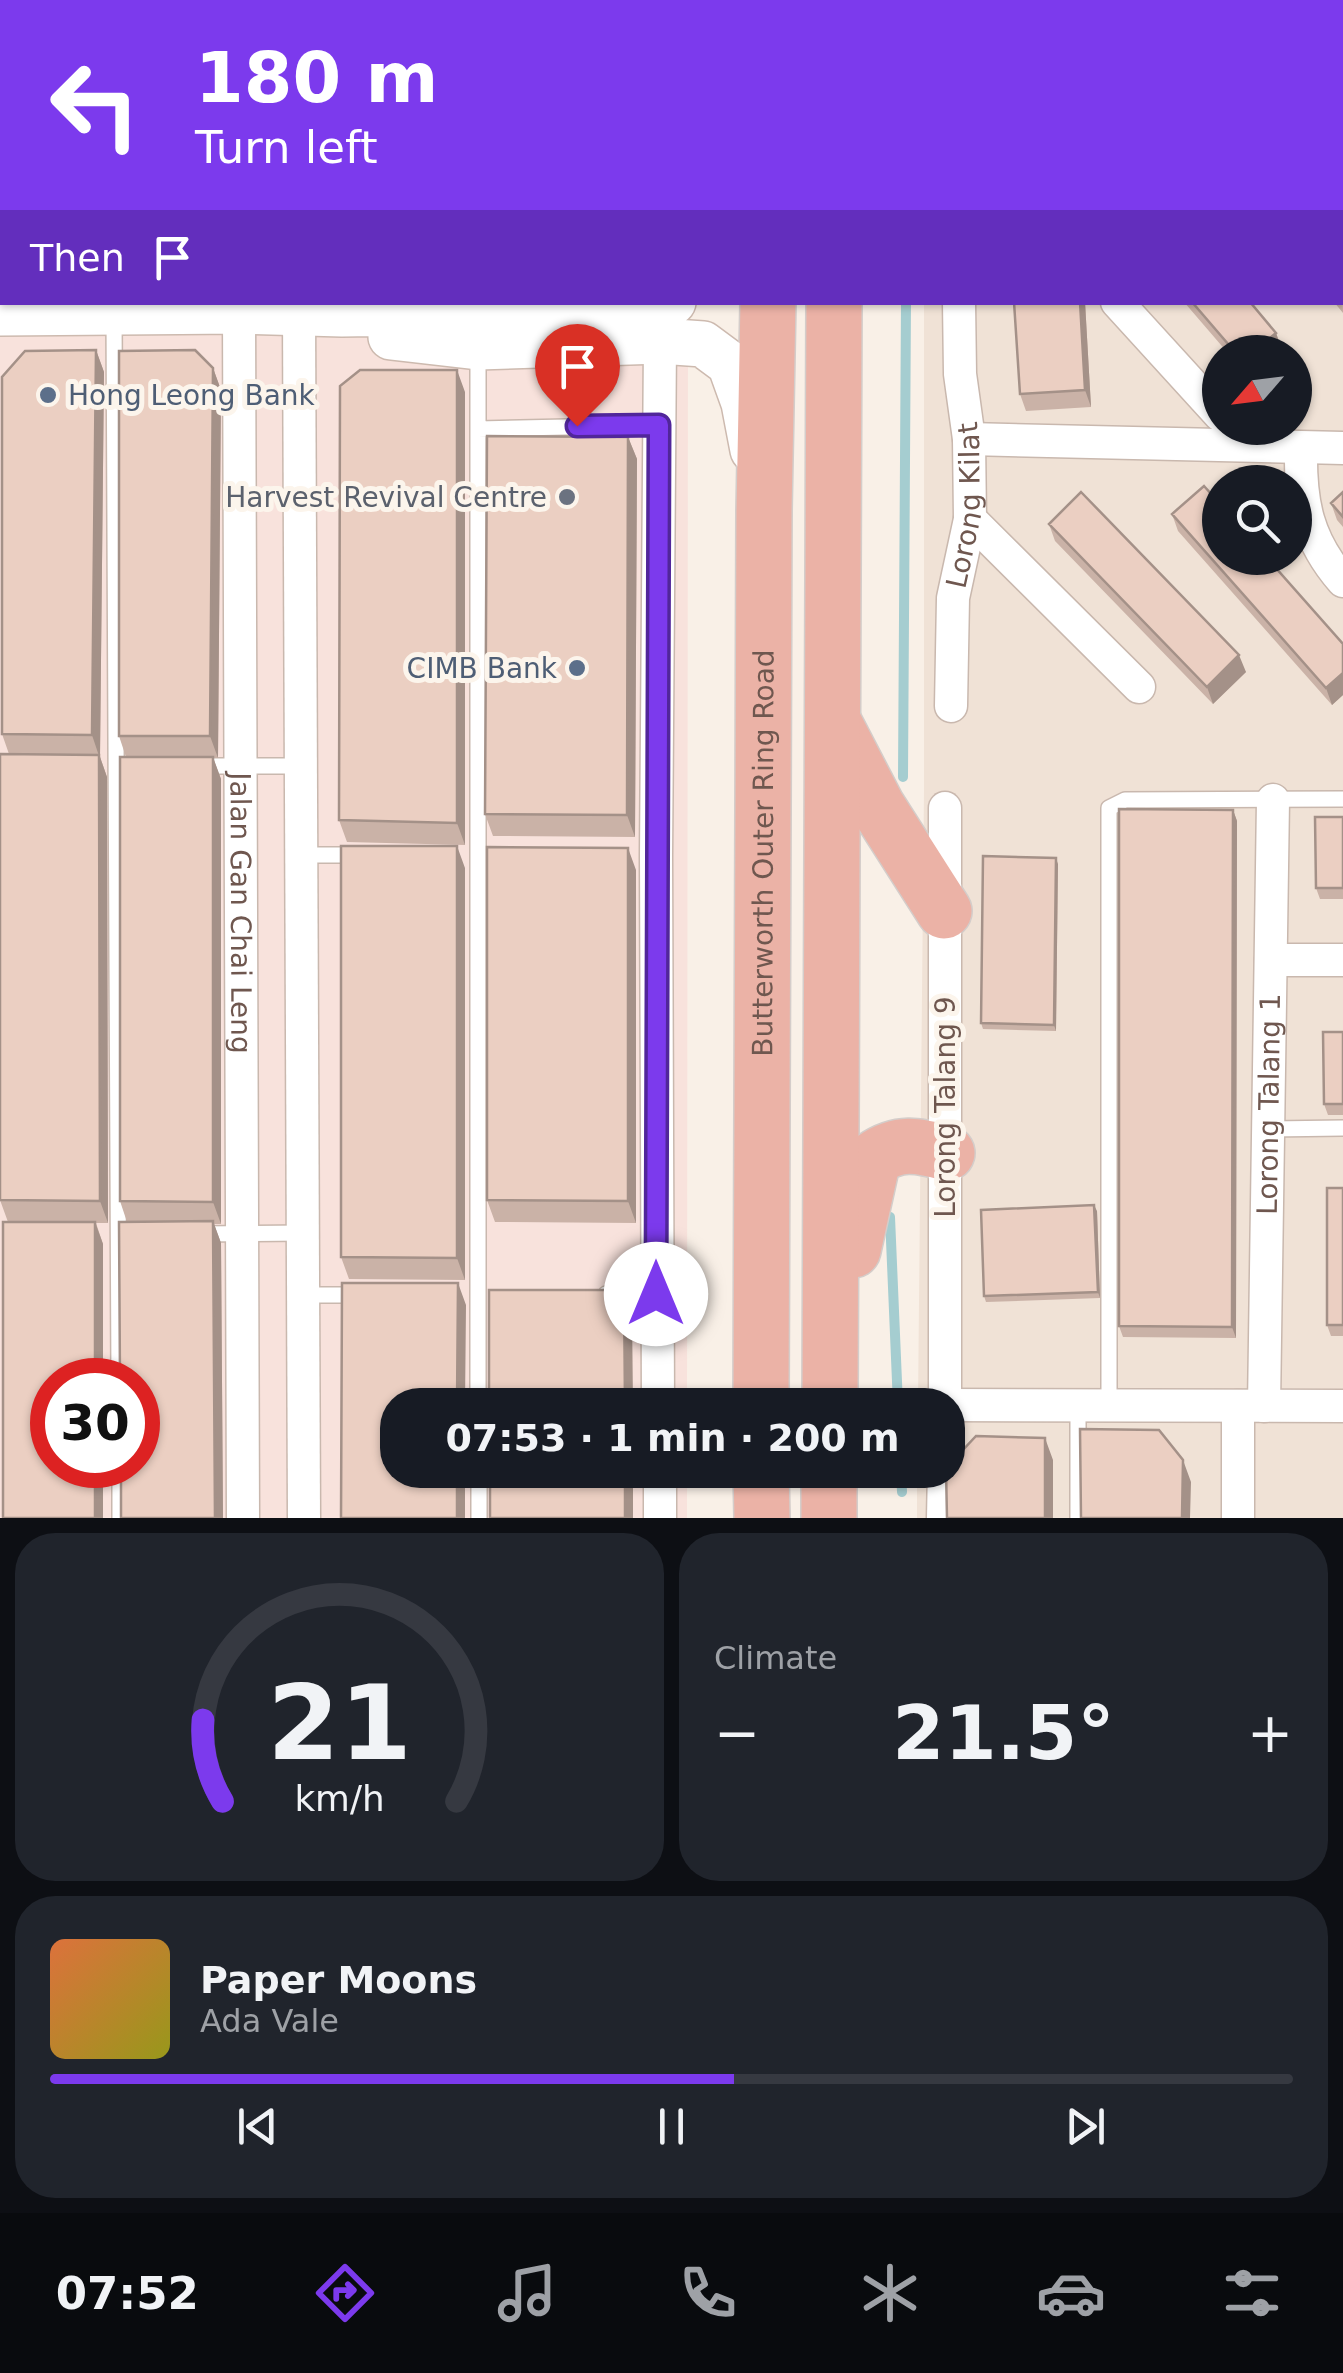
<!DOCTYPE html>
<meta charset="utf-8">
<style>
body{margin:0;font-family:"DejaVu Sans",sans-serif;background:#20242c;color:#f1f3f6;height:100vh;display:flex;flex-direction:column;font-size:38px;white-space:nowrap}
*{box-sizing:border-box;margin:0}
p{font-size:32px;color:#9ea1a6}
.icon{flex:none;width:55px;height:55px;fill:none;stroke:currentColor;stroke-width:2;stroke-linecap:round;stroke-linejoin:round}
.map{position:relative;height:1518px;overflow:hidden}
.drawer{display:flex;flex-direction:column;gap:15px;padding:15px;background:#0d0f14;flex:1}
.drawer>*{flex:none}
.top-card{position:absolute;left:0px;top:0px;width:1345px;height:305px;box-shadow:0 2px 8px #0004;background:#7c3aed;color:#fff;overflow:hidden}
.needle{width:65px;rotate:242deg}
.controls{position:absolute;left:1202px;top:335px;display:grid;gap:20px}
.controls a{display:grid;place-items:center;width:110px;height:110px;border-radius:50%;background:#171b24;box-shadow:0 2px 8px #0004;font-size:50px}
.speed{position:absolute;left:30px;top:1358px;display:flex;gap:20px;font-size:50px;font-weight:700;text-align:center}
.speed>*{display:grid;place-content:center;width:130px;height:130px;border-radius:50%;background:#171b24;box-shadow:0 2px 8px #0004;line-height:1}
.speed .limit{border:15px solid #d22;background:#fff;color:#111}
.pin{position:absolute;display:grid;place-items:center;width:85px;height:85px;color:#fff;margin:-102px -42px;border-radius:50% 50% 50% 0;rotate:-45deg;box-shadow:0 0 10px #0007}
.pin .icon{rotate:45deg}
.me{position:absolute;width:110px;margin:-55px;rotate:0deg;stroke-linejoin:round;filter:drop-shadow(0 0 8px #0008)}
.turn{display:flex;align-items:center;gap:35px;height:210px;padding:0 30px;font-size:45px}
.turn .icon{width:130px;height:130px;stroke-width:2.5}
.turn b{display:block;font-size:70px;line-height:85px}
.then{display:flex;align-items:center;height:95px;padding:0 30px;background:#0003;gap:20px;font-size:38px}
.big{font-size:75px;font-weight:600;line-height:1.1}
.drawer .widget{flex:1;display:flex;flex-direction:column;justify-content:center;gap:15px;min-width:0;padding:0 35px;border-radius:40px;background:#20242c}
.drawer .dial{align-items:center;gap:0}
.dial svg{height:260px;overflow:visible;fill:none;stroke:#363941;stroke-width:7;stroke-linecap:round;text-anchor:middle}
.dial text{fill:#f1f3f6;stroke:none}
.song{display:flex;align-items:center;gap:30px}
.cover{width:120px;height:120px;border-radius:15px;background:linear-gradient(135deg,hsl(20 70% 55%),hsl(60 70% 35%))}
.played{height:10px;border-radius:5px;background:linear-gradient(90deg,#7c3aed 55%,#363941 55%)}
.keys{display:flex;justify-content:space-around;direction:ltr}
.heat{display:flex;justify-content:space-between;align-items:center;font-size:55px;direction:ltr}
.drawer .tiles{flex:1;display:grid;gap:15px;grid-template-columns:1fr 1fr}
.widget:last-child{grid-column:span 2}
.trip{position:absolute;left:380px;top:1388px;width:585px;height:100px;border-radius:40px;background:#171b24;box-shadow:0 2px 8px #0004;font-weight:600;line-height:100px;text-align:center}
.tab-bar{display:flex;height:160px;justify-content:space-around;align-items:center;background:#090b0e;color:#9ea1a6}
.tab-bar .icon{width:70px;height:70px}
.tab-bar .active{color:#7c3aed}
.tab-bar b{font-size:45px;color:#f1f3f6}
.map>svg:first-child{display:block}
.residential{fill:#f0e2d6;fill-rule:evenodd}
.commercial{fill:#f8e2dc;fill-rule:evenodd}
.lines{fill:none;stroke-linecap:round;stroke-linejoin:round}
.stream{stroke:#a5cdd0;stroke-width:10}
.lane-casing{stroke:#c9b8ae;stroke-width:18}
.street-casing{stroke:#c9b8ae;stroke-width:35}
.secondary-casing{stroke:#cdbaaf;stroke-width:48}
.highway-casing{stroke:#d4cdca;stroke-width:58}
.lane{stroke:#fff;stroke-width:15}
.street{stroke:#fff;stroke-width:32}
.secondary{stroke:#fff;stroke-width:45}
.highway{stroke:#ebb2a6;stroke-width:55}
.wall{fill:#cab2a7}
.shaded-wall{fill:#a49188}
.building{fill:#ebcfc2;stroke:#a49188;stroke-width:2.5}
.route-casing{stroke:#51269a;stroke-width:25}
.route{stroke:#7c3aed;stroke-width:18}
.service-dot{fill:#5c6f8a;stroke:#fcf5ec;stroke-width:4}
.worship-dot{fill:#6b7280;stroke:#fcf5ec;stroke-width:4}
.labels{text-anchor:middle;stroke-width:10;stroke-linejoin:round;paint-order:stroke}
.service-label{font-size:28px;fill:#4e5e75;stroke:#fcf5ec;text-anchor:start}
.worship-label{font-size:28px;fill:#5b616d;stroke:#fcf5ec;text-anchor:end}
.street-label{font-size:28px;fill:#6f574f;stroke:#fcf5ec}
</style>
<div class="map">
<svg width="1343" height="1518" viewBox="0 0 1343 1518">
<rect width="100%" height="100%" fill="#f9f0e7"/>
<path class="residential" d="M923 0H1343V1518H917V1470H948V1405H918L924 790V303L1342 302V2ZM1220 352H1295V428H1220ZM1220 482H1295V558H1220Z"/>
<path class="commercial" d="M0 106H2V302L688 303 687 1405H398V1470H687V1518H0ZM52 1380H138V1465H52Z"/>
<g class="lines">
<path class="stream" d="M907 2V0
M903 777 906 302
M890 1217 898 1405
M901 1470 902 1492"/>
<defs>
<path id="lane" d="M335 0V2
M0 107H2
M114 314 119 1380
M478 349V1405
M478 429 659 425
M199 766H301
M301 855H357
M1268 1129 1343 1128
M199 1234 303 1233
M606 1294H657
M303 1295H363
M1109 1405V808L1125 800 1343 799
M120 1465V1518
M479 1470V1518
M1078 1518V1405"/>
<g id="street">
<path d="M981 0V2"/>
<path d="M656 2V0"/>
<path d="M1342 189 1343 190"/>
<path d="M0 245H2"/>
<path d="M1117 302 1220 415"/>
<path id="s1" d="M239 311 243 1518"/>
<path d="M299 313 304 1518"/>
<path d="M969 439 1343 448"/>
<path d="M1301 449C1300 502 1307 540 1343 581"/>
<path d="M970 519 1139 687"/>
<path id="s2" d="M951 706 953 598 970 519 969 439 960 374 959 302"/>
<path d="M945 808V1405"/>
<path d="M1271 960H1343"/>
<path d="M658 1405 656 856 660 341"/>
<path d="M945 1405 1343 1406"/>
<path d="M1238 1406V1518"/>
<path id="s3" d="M1264 1406 1273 800"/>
<path d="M660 1470V1518"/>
<path d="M943 1518 944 1470"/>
</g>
<path id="secondary" d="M0 313 239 311 342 314 661 309 673 302
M391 337 478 347 660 341 703 344 730 364 744 403 753 450"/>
<g id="highway">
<path d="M769 0V2"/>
<path d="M831 0V2"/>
<path d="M835 725 877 806 944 911"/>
<path d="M853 1250 873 1159C899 1141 917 1145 947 1153"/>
<path id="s4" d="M761 1405 764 511 768 302"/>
<path d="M830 1405 834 302"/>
<path d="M761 1470 762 1518"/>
<path d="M829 1518V1470"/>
</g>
</defs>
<use href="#lane" class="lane-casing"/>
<use href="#street" class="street-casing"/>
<use href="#secondary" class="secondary-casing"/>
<use href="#highway" class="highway-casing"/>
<use href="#lane" class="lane"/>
<use href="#street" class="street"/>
<use href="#secondary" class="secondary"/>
<use href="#highway" class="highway"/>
</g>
<path class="wall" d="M1342 237 1343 313 1334 302H1342Z
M1085 302 1091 407 1026 411 1020 394Z
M1184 302H1250L1276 333 1282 350 1279 352H1227Z
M96 350 104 372 100 757 107 777 108 1223H96L103 1244V1380H52V1465H103V1518H3V1222H8L0 1200V754H9L2 734V377L25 351Z
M213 368 221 390 218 758H213L221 779V1224H214L221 1243 223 1518H121L127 1222 120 1201 126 757 119 736Z
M465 392V845L347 842 339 820Z
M628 437 637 459 635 837 493 836 485 814Z
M1343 492V527L1337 520 1331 503Z
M1172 514 1343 644V695L1332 705 1178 531Z
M1049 524 1246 672 1213 704 1055 541Z
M1233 810 1237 821 1236 1338 1123 1337 1119 1326Z
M1343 817V899H1320L1316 888Z
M1058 864 1056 1031 983 1029 981 1023Z
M465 868V1280L349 1279 341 1257Z
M636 870V1223L495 1222 487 1200Z
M1343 1032V1115H1328L1324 1104Z
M1343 1188V1336H1331L1327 1325Z
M1097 1211 1100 1298 986 1302 984 1296Z"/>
<path class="shaded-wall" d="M1080 302H1085L1091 407 1085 390Z
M1276 333 1282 350 1279 352H1253Z
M96 350 104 372 100 757 107 777 108 1223 100 1201 99 756 92 735Z
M213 368 221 390 218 758 210 736Z
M457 370 465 392V845L457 823Z
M628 437 637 459 635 837 627 815Z
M1239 655 1246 672 1213 704 1207 687Z
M1343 673V695L1332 705 1326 688Z
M213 757 221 779V1224L213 1202Z
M1233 810 1237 821 1236 1338 1232 1327Z
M457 846 465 868V1280L457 1258Z
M628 848 636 870V1223L628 1201Z
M1056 858 1058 864 1056 1031 1054 1025Z
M1094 1205 1097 1211 1100 1298 1098 1292Z
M213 1221 221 1243 223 1518H215Z
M95 1222 103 1244V1380H95Z
M458 1283 466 1305 465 1405H457Z
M624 1290 632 1312 633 1405H625Z
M1045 1438 1053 1460V1518H1045Z
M1183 1460 1191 1482 1190 1518H1182Z
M95 1465H103V1518H95Z
M457 1470H465V1518H457Z
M625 1470H633V1518H625Z"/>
<path class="building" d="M0 0H283V2H2V77H0Z
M356 0H620V2H356Z
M1056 0H1113L1116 2H1059Z
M1207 0H1265L1266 1 1265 2H1209Z
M0 112H2V207H0Z
M1342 237H1343V302H1342Z
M1014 302H1080L1085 390 1020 394Z
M1192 302H1250L1276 333 1253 352H1235Z
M96 350 92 735 2 734V377L25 351Z
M195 350 213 368 210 736H119V351Z
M360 370H457V823L339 820 340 386Z
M487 436 628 437 627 815 485 814Z
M1204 486 1220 504V558H1267L1343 644V673L1326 688 1172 514Z
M1081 492 1239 655 1207 687 1049 524Z
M1343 492V517L1331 503Z
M0 754 99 755 100 1201 0 1200Z
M120 757H213V1202L120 1201Z
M1119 809 1233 810 1232 1327 1119 1326Z
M1315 817H1343V888H1316Z
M341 846H457V1258L341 1257Z
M487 847 628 848V1201L487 1200Z
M983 856 1056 858 1054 1025 981 1023Z
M1323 1032H1343V1104H1324Z
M1327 1188H1343V1325H1327Z
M1094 1205 1098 1292 984 1296 981 1210Z
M213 1221 215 1518H121V1465H138V1380H120L119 1222Z
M3 1222H95V1380H52V1465H95V1518H3Z
M342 1283H458L457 1405H398V1470H457V1518H341Z
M489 1290H624L625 1405H489Z
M1080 1429 1159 1430 1183 1460 1182 1518H1081Z
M976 1436 1045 1438V1518H947L946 1470H948V1466Z
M490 1470H625V1518H490Z"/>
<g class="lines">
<defs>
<path id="route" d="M577 426 659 425 656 1294"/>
</defs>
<use href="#route" class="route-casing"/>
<use href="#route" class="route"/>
</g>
<g class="service-dot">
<circle cx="48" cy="395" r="10"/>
<circle cx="577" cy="668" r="10"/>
</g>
<circle class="worship-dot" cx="567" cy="497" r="10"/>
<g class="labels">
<g class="service-label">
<text x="68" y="405">Hong Leong Bank</text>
<text x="557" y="678" text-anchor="end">CIMB Bank</text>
</g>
<g class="worship-label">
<text x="547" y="507">Harvest Revival Centre</text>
</g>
<g class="street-label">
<text dy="10" stroke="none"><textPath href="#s2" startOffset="202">Lorong Kilat</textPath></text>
<text dy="10" stroke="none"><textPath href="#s4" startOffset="552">Butterworth Outer Ring Road</textPath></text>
<text dy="10" stroke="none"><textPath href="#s1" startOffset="602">Jalan Gan Chai Leng</textPath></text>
<text dy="10" stroke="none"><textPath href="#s3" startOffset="302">Lorong Talang 1</textPath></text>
<text transform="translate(945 1107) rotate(-90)" y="10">Lorong Talang 9</text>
</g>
</g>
</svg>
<div class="controls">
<a><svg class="needle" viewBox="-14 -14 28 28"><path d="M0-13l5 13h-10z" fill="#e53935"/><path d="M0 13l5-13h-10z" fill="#9ea1a6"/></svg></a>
<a><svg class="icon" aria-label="search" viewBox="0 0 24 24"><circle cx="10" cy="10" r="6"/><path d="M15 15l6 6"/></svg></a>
</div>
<div class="speed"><div class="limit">30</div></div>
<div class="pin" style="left:577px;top:426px;background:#d93025"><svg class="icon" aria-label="arrive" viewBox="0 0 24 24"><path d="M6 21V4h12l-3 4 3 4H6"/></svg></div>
<svg class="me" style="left:656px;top:1294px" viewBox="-20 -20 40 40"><circle r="19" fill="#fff"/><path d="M0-13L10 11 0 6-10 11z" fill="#7c3aed"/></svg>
<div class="trip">07:53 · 1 min · 200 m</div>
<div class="top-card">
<div class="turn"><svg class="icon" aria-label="left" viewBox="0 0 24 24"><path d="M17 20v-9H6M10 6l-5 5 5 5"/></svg><div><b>180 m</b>Turn left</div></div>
<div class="then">Then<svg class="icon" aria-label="arrive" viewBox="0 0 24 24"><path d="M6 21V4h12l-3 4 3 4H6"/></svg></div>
</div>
</div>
<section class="drawer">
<div class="tiles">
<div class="widget dial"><svg viewBox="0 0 100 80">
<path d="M14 69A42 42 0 1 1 86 69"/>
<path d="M14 69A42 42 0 0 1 8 44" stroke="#7c3aed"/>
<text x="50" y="56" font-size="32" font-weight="700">21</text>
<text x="50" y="72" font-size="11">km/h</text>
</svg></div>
<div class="widget"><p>Climate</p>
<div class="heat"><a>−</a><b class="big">21.5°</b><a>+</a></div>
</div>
<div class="widget">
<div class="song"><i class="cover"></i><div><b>Paper Moons</b><p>Ada Vale</p></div></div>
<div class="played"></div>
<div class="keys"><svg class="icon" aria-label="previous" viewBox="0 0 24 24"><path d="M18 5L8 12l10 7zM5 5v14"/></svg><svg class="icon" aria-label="pause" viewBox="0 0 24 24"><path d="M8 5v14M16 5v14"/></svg><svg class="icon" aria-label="next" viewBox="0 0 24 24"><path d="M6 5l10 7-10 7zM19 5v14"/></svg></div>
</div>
</div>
</section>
<nav class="tab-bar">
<b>07:52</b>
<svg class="icon active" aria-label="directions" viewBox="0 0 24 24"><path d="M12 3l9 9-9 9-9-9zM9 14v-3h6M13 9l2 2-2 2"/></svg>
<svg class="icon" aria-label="music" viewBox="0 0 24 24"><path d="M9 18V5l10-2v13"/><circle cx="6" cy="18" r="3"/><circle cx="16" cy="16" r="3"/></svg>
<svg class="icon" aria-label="phone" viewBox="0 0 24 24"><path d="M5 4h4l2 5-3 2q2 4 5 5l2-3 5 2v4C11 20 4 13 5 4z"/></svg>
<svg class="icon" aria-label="climate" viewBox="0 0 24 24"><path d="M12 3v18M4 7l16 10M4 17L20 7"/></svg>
<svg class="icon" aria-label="car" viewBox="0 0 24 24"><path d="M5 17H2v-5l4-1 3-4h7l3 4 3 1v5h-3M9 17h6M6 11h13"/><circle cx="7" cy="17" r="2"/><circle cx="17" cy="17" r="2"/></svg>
<svg class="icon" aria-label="filters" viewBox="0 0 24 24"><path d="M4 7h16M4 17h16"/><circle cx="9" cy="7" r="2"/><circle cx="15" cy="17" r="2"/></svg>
</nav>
